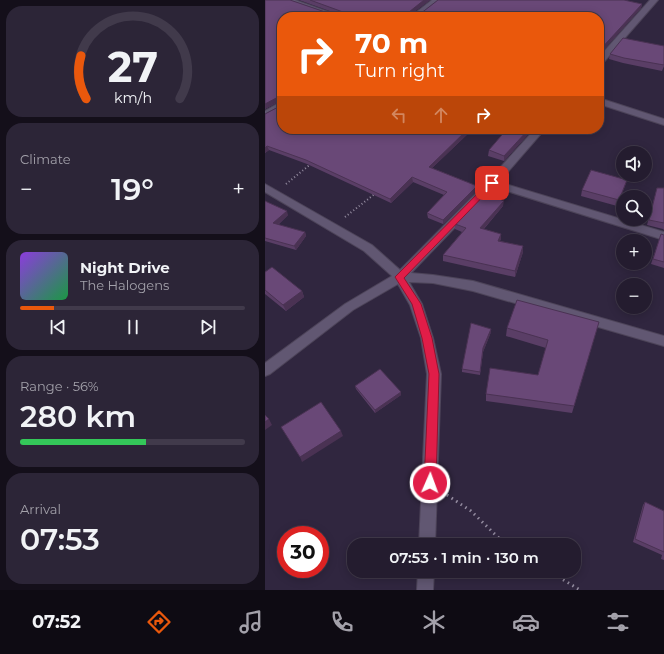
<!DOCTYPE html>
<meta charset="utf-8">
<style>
body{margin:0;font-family:Montserrat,sans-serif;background:#2c2537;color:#f1f3f6;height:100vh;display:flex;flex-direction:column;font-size:15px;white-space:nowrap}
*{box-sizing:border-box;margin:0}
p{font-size:13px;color:#a3a1aa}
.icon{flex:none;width:22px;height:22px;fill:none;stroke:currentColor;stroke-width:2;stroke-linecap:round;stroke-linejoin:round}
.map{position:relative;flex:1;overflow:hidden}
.panel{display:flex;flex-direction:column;gap:6px;padding:6px;background:#140f1a;width:265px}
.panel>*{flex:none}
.banner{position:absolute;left:12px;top:12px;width:327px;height:122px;border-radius:16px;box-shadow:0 2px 10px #0003,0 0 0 1px #413a4b;background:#ea580c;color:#fff;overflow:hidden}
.controls{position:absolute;left:351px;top:146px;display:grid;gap:8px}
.controls a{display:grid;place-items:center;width:36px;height:36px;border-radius:50%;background:#241c2f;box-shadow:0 2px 10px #0003,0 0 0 1px #413a4b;font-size:20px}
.speed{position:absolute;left:12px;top:526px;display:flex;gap:8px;font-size:20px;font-weight:700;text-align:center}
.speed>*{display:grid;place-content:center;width:52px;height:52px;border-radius:50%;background:#241c2f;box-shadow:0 2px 10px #0003,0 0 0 1px #413a4b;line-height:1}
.speed .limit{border:6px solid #d22;background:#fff;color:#111}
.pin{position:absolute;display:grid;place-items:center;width:34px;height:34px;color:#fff;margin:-17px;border-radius:8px;box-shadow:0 2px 6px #0006}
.me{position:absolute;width:44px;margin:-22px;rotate:2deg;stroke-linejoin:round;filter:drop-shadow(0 0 3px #0008)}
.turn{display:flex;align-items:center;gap:14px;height:84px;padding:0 12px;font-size:18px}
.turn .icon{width:52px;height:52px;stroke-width:2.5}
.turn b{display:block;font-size:28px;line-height:34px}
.lanes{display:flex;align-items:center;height:38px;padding:0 12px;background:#0003;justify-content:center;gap:20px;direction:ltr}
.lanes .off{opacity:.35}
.big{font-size:30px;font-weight:600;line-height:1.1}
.panel .tile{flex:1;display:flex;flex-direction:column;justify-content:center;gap:6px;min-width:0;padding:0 14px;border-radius:16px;background:#2c2537}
.panel .dial{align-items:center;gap:0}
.dial svg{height:104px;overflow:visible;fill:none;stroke:#413a4b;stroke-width:7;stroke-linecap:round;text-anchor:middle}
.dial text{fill:#f1f3f6;stroke:none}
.song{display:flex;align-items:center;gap:12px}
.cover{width:48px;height:48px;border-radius:6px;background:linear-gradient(135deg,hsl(270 70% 55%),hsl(140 70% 35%))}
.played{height:4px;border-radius:2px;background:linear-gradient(90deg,#ea580c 15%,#413a4b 15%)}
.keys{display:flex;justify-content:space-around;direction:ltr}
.heat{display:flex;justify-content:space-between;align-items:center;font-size:22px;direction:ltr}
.charge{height:6px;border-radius:3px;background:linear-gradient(90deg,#34c759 56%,#413a4b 0)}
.trip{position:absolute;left:82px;top:538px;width:234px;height:40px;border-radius:16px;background:#241c2f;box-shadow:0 2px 10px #0003,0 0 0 1px #413a4b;font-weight:600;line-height:40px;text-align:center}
.tabs{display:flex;height:64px;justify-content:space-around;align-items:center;background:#0e0b13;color:#a3a1aa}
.tabs .icon{width:28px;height:28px}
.tabs .selected{color:#ea580c}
.tabs b{font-size:18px;color:#f1f3f6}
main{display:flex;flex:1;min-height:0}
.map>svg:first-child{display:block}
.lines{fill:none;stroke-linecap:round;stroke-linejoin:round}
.street-casing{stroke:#4d4459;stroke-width:2}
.path-far1{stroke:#938b9f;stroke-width:2;stroke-dasharray:1 2.5;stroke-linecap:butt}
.path{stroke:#938b9f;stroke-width:3;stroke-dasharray:1.5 4;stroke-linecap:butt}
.street{fill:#615772;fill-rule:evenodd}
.wall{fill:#5a3e66}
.shaded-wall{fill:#4a3253}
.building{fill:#694877;stroke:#4a3253}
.route{fill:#e11d48;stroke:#92132f}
</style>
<main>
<section class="panel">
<div class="tile dial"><svg viewBox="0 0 100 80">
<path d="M14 69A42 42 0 1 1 86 69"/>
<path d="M14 69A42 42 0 0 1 10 36" stroke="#ea580c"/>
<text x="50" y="56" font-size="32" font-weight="700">27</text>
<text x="50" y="72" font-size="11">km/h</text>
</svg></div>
<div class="tile"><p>Climate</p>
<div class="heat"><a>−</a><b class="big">19°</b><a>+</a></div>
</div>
<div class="tile">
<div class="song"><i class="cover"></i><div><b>Night Drive</b><p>The Halogens</p></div></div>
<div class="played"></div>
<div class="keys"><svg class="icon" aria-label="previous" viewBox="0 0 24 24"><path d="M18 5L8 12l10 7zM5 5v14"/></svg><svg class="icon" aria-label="pause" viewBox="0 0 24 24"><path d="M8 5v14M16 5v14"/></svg><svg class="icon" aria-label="next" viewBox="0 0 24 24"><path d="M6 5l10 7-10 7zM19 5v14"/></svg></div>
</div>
<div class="tile"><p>Range · 56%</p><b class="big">280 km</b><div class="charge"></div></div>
<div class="tile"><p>Arrival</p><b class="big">07:53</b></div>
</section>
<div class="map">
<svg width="399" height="590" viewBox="0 0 399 590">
<rect width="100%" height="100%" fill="#30263f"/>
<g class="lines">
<defs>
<path id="street" d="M19 0H30L78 17H67Z
M167 0H176L154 17H145Z
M385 0H393L337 64H334V57Z
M334 98 399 119V125L334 104Z
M17 101V108L0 118V111Z
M270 129H280L234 182 399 232V240L229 187 146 273 168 275 208 281 399 336V346L208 291 168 283 144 282 157 304 168 338 176 374 170 545H154L162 374 156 338 145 305 133 284 88 310 5 374 0 376V363L80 304 127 276 99 251 0 192V184L107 245 135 270 223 181Z
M153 571H169L168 590H152Z"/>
</defs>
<use href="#street" class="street-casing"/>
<path class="path-far1" d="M21 184 47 163
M80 217 111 193"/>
<path class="path" d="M182 495 206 511 241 545
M284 571 315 590"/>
<use href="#street" class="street"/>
</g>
<path class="wall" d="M0 0H25L66 14H73L34 0H165L146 14H155L173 0H359L377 4 376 8 334 55V17H17V129H208L167 168 212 186V190L178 224 163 218 162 213 179 195 148 182 126 203 42 164 4 150 0 153V114L17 105V100L0 109Z
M399 46V66L397 71 358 63 344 59 345 54Z
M242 129H268L239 161 223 156 224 150Z
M362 180 352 206 316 196 317 190Z
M392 188H399V230L398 229 382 225Z
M0 201 23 215 13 225 40 232 41 236 31 250 0 241Z
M238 206 219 229 236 234V239L235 241 258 246V252L250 277 178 261V255L197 232 190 229V224Z
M399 235V268L386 264 394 240Z
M0 272 37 291 39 297 21 311 0 294Z
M334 322 307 413 221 401V394L273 375 281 348 241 336 242 328Z
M226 332 218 352 215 375 197 372V369Z
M90 386 136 392V395L110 413 91 389Z
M380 502 399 511V560L396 559 397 555 368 542 378 505Z"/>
<path class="shaded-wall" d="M159 0H165L144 16V12Z
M377 4 376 8 334 55V51Z
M15 96 16 100 0 109V104Z
M203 129H208L164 171V167Z
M264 129H268L239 161V156Z
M2 146 4 150 0 153V148Z
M147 177 148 182 126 203 125 199Z
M362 180 360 186 352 206 354 200Z
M212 186V190L178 224V220Z
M239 201 238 206 215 233V228Z
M22 211 23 215 10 227 8 223Z
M40 232 41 236 31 250 29 246Z
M236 234V239L232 246 233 241Z
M258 246V252L250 277V271Z
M37 291 39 297 21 311 18 305Z
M226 329V332L218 352 215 375 218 348Z
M136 392V395L110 413V410Z
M4 419 7 425 0 430V422Z
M76 431 78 436 37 462 35 457Z"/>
<path class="building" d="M0 0H25L66 14 79 13 78 12 45 0H159L144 12V14H155L173 0H359L377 4 334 51V17H17V96H15L0 104Z
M358 38 399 46V65L359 58 345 54Z
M17 96V129H203L164 167 212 186 178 220 162 213 182 192 147 177 125 199 41 160 2 146 0 148V114L17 105Z
M242 129H264L239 156 224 150Z
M326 170 362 180 354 200 317 190Z
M392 188H399V223L384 220Z
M220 193 239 201 215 228 236 234 233 241 258 246 250 271 178 255 201 228 190 224Z
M0 201 22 211 8 223 40 232 29 246 0 238Z
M396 234 399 235V262L388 259Z
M7 267 37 291 18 305 0 290V272Z
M252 300 334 322 309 406 221 394 225 368 273 375 283 340 242 328Z
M206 323 226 329 218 348 215 372 197 369Z
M115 369 136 392 110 410 90 386Z
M56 402 76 431 35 457 16 427Z
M0 415 4 419 0 422Z
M380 502 399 511V552L370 539Z"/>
<path class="route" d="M227 180 231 183 230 184 139 278 156 304 167 338 174 374 171 483 169 487 165 489 161 487 159 483 164 374 157 338 147 304 130 277 225 181Z"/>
</svg>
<div class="controls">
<a><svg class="icon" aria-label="sound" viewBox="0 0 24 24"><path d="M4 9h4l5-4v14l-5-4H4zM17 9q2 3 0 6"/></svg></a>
<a><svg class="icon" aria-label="search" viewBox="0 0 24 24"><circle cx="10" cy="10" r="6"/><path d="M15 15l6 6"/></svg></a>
<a>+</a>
<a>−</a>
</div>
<div class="speed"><div class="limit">30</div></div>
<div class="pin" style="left:227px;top:183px;background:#d93025"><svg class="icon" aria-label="arrive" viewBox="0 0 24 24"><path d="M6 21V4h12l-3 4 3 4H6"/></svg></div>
<svg class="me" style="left:165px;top:483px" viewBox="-20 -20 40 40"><circle r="17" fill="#e11d48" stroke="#fff" stroke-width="3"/><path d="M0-11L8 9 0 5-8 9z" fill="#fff"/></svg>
<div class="trip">07:53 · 1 min · 130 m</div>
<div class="banner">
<div class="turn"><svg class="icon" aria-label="right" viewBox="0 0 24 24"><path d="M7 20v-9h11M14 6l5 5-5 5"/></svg><div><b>70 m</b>Turn right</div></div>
<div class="lanes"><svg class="icon off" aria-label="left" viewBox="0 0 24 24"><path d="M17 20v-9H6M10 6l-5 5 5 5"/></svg><svg class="icon off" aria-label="ahead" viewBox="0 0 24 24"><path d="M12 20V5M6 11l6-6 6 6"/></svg><svg class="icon" aria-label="right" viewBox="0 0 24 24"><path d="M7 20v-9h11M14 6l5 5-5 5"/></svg></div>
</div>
</div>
</main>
<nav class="tabs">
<b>07:52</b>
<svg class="icon selected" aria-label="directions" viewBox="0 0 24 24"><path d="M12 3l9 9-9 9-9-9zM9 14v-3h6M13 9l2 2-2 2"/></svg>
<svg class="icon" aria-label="music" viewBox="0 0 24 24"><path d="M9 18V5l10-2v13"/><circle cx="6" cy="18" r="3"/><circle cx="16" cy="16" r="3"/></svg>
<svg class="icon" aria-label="phone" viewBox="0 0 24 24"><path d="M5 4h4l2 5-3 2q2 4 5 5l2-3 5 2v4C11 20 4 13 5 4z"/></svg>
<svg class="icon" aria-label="climate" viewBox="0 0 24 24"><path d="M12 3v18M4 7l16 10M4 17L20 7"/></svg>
<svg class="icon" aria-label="car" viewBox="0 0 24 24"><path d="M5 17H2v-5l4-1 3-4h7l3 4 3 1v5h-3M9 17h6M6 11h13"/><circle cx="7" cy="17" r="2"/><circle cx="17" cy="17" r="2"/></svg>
<svg class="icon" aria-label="filters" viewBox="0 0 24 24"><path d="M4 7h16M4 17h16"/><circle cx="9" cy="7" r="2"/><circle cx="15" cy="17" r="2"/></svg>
</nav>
